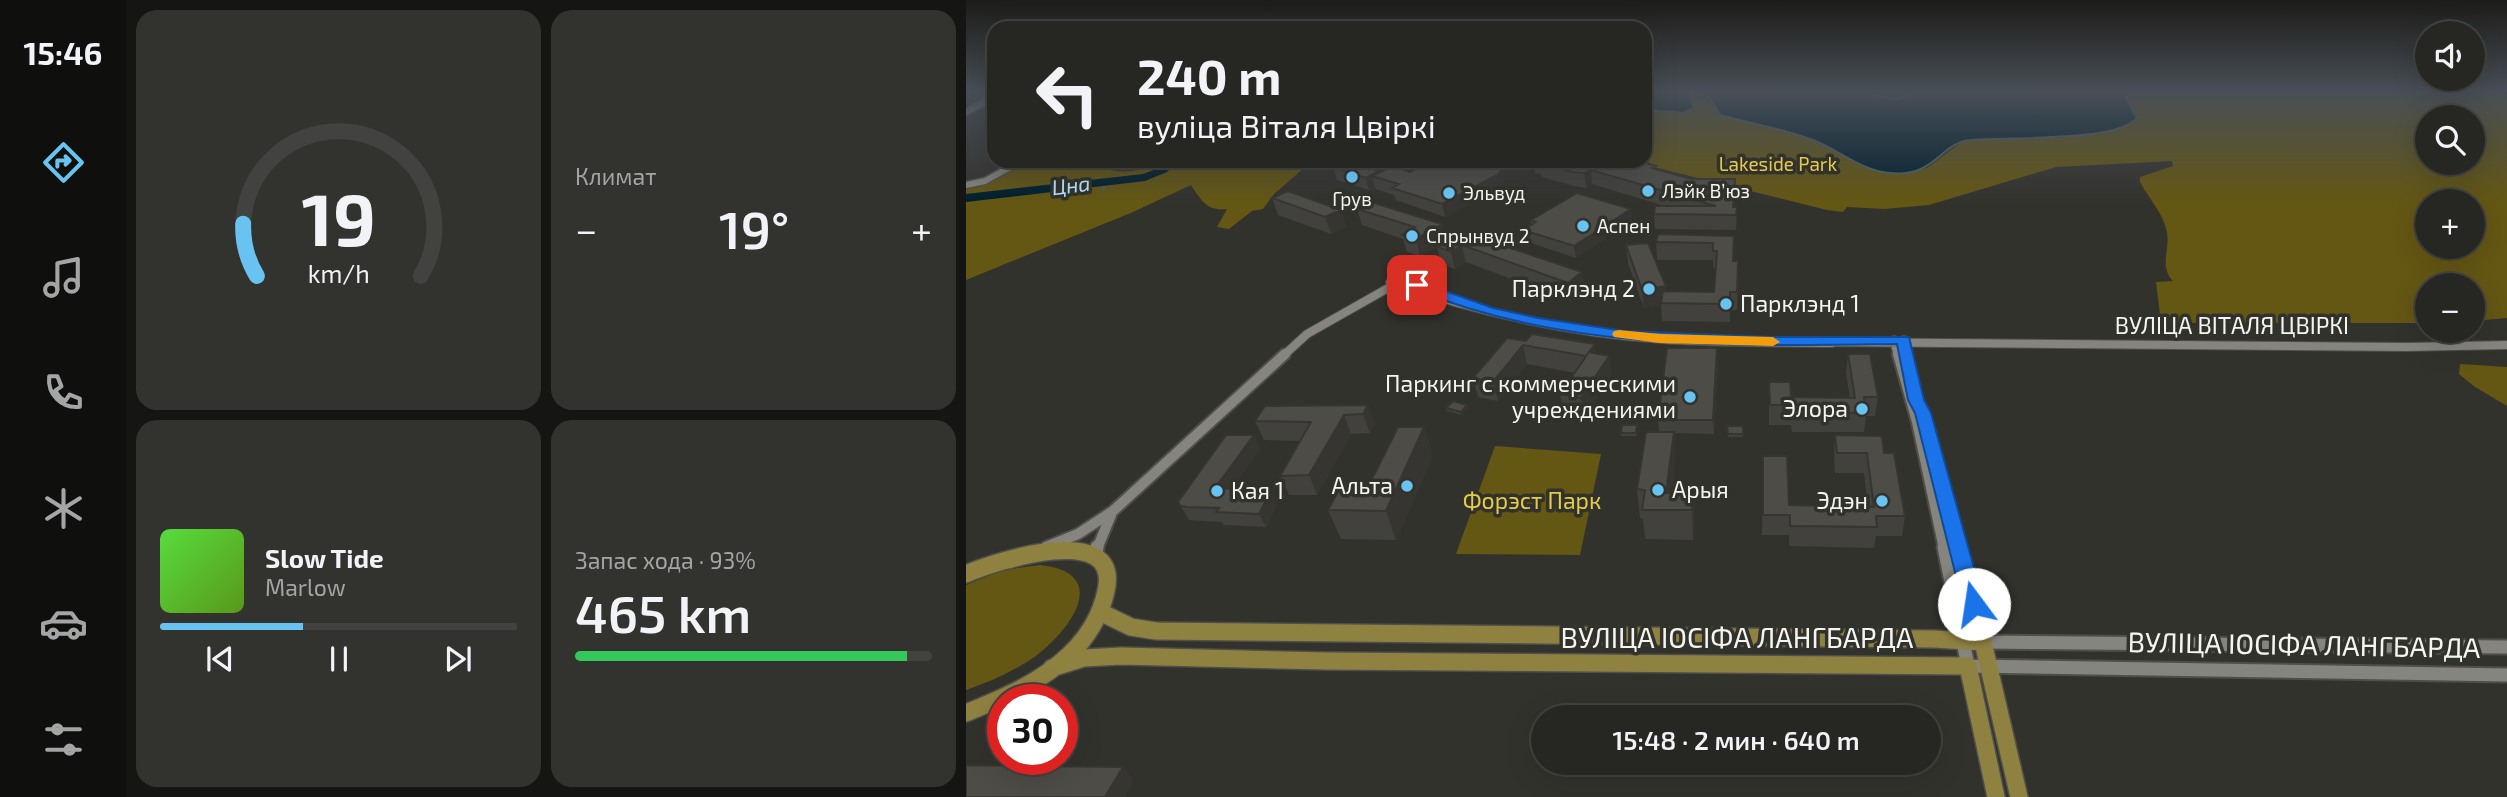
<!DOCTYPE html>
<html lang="ru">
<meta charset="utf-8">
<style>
body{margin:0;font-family:"Exo 2",sans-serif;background:#32322f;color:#f1f3f6;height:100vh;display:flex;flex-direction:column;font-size:26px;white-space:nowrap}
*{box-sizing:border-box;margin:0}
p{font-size:23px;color:#a4a5a5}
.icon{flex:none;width:38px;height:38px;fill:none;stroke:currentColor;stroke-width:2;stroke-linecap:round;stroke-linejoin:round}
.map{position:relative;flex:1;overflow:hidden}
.panel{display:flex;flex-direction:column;gap:10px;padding:10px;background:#151513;width:840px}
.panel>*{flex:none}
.top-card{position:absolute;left:21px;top:21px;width:665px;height:147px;border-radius:21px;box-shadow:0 7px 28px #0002,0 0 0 2px #424340;background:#262622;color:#f1f3f6;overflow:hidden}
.tools{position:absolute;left:1449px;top:21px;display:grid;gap:14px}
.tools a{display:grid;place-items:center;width:70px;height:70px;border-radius:50%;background:#262622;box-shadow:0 7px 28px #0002,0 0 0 2px #424340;font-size:35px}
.speed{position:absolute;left:21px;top:684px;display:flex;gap:14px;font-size:35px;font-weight:700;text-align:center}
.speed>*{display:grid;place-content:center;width:91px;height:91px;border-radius:50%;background:#262622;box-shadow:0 7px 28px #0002,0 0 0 2px #424340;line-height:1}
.speed .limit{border:10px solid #d22;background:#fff;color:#111}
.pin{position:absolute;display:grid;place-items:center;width:60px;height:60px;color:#fff;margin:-30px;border-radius:14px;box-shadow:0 4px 10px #0006}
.me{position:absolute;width:77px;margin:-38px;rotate:346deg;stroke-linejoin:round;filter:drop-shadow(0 0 5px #0008)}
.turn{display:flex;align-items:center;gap:24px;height:147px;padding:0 35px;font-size:32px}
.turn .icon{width:91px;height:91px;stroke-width:2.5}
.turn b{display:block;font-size:49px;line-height:60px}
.big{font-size:52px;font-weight:600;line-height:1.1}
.panel .card{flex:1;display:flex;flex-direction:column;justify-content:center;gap:10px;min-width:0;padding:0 24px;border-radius:21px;background:#32322f}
.panel .dial{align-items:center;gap:0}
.dial svg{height:182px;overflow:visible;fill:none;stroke:#424340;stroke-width:7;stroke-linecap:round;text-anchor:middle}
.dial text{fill:#f1f3f6;stroke:none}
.song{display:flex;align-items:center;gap:21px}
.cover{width:84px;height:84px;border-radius:10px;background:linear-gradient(135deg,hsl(110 70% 55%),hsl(90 70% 35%))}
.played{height:7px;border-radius:4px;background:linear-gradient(90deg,#69c3f1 40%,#424340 40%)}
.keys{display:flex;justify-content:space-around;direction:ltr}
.heat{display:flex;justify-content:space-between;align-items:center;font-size:38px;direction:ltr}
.charge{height:10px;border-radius:5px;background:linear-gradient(90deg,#34c759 93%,#424340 0)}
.panel .tiles{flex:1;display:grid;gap:10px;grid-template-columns:repeat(2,1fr)}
.trip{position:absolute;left:565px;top:705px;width:410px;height:70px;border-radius:35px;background:#262622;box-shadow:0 7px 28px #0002,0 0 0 2px #424340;font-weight:600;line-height:70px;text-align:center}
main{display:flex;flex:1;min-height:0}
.tab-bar{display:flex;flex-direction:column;width:126px;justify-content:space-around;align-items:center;background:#0f0f0e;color:#a4a5a5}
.tab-bar .icon{width:49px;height:49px}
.tab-bar .current{color:#69c3f1}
.tab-bar b{font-size:32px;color:#f1f3f6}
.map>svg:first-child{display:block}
.green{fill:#645613;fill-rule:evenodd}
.water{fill:#001f2e;stroke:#4a5f68;stroke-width:2}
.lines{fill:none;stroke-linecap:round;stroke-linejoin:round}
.stream{stroke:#4a5f68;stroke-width:2}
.river{fill:#001f2e;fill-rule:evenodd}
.minor-far3-casing{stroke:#4f4e4a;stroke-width:9}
.minor-far2-casing{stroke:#4f4e4a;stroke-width:10}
.minor-far1-casing{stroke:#4f4e4a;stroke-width:14}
.minor-casing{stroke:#4f4e4a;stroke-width:17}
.major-casing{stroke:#4f4e4a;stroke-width:20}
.minor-far3{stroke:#85847f;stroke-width:6}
.minor-far2{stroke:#85847f;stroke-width:8}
.minor-far1{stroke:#85847f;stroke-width:10}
.minor{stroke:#85847f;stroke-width:13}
.major{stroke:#8f8241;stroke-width:17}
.wall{fill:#42413d}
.shaded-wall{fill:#363532}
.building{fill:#4d4c47;stroke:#363532;stroke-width:2}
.route{fill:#1a73e8;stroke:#114b97;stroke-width:2}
.slow{fill:#f59e0b}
.poi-dot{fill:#69c3f1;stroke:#32322d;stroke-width:2.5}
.labels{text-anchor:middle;stroke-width:7;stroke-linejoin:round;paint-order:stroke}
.far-park-label{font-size:19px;fill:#e5cb49;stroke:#32322d}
.far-poi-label{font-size:19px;fill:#f5f4f1;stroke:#32322d;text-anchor:start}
.far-water-label{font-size:21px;font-style:italic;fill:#b2e0fa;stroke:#32322d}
.poi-label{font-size:23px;fill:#f5f4f1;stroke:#32322d;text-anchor:end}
.street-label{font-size:23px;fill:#f5f4f1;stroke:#32322d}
.park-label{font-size:23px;fill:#e5cb49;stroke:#32322d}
.near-street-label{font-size:28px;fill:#f5f4f1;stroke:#32322d}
</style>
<main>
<nav class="tab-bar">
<b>15:46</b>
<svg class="icon current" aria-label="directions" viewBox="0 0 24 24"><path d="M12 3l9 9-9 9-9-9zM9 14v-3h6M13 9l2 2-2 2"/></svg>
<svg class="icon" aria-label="music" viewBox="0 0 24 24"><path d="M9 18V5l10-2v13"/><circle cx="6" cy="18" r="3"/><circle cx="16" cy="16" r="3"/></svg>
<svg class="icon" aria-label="phone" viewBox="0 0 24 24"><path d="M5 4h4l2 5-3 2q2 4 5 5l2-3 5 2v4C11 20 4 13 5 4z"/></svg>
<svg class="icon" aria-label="climate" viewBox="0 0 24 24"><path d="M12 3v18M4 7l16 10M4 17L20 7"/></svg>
<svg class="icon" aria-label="car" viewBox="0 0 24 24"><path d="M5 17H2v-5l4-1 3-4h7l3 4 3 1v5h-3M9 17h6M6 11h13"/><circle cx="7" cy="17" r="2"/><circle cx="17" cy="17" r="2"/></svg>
<svg class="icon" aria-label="filters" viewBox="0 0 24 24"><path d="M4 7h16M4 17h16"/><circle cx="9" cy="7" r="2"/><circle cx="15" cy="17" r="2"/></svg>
</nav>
<section class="panel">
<div class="tiles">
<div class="card dial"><svg viewBox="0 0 100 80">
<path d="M14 69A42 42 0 1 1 86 69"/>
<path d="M14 69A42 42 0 0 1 8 46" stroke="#69c3f1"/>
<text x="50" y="56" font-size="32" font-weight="700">19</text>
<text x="50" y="72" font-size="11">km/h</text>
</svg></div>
<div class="card"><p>Климат</p>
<div class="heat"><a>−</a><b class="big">19°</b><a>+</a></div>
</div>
<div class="card">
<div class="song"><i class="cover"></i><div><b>Slow Tide</b><p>Marlow</p></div></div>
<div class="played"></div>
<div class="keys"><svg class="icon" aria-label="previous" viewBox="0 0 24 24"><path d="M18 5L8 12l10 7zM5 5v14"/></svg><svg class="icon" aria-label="pause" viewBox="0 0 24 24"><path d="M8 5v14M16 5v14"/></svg><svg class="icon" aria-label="next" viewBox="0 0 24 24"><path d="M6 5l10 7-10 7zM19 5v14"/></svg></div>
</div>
<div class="card"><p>Запас хода · 93%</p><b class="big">465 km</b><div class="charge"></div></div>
</div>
</section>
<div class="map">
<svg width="1541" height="797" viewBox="0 0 1541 797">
<rect width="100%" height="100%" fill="#32322d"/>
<path class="green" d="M724 92H740L750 112 756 116 836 136 908 170 932 174 961 168 997 141 1053 137 1096 138 1165 123 1171 115 1157 92H1529L1541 96V318L1507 321V285H1461V323H1195L1190 282 1207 281C1193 266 1204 251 1201 232 1197 213 1183 199 1174 182V177L1207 166 1206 161 1090 167 963 205 918 209 881 207 877 212 861 210 663 161H679V110L714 113 728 110ZM1461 117H1507V163H1461ZM1461 201H1507V247H1461Z
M58 161H133L118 165C140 169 169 179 187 161H346L308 194 297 209 286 211 263 229 251 227 261 209C240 211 236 201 225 185L167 212 0 280V185L19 181Z
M1494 364 1541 367V406L1509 387 1493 374Z
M529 446 635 454 614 555 490 554Z
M74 565C150 573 100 636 64 660 44 673 23 682 0 690V585L37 570Z"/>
<path class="water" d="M679 92H724L728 108 718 113 679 110Z
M740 92H897L928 100 954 92H1157L1171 118C1152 142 1037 137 1005 140 974 142 970 178 924 173 896 171 873 150 847 140 817 128 785 124 754 115Z"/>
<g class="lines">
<path class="stream" d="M137 190 140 183"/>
<path class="river" d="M199 161H212L201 172 179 181 0 202V194L177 174 193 168Z"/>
<defs>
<path id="minor-far3" d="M0 112 28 97
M0 185 19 181 55 161"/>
<path id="minor-far2" d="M424 282C510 311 604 333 695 339 752 343 809 342 866 343
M928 340 932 356
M938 340 941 356
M861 342 1441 347 1541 345
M317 356 341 334 431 283"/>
<path id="minor-far1" d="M932 354 951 422 978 549
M941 354 950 400 957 413 993 549
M80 547 112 534 147 511 319 354
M131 549 145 515"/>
<path id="minor" d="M978 547 1002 666 1541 675
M992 547 1017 642 1541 647
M129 558 131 547"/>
<path id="major" d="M0 574C30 561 156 520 140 591 135 615 121 638 103 655 74 683 36 698 0 713
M134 612 165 627 190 631 968 639 1017 642 1053 797
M86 668 118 658 155 656 360 661 1002 666 1030 797"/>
</defs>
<use href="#minor-far3" class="minor-far3-casing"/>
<use href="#minor-far2" class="minor-far2-casing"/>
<use href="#minor-far1" class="minor-far1-casing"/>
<use href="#minor" class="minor-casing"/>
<use href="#major" class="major-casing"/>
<use href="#minor-far3" class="minor-far3"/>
<use href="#minor-far2" class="minor-far2"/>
<use href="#minor-far1" class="minor-far1"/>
<use href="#minor" class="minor"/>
<use href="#major" class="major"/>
</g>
<path class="wall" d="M373 161H423L405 169 413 171 414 173 444 172 454 167 434 161H509L536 169 538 181 535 187 479 217 430 200 428 195 410 189 409 188 403 190 371 180 367 167 374 164Z
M567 161H616L690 169 768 207H771L770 230 689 229 688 214 699 206 626 184 620 188 608 186 576 177 575 174 569 173Z
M306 198 375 210 380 227 365 234 312 215Z
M405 202 480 241 454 256 441 252 437 239 396 225 391 209Z
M565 220H666L610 258 559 241 557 230 565 225Z
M497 232 619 290 604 301 500 262 489 269 476 264 471 247Z
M768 236V261H772L771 310H764V322L696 321 695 305 678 308 662 263 660 245 700 291 748 292 750 268H747V260H691L690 242Z
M560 341 643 356 645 375 618 417 597 413 594 394 609 373 561 364 532 401 512 397 507 378Z
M882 354 912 397 909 416H900L898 432H826L825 425H803V382L825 397 884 398 880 373Z
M752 361 748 434 708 433 709 461 706 493H727L728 522 727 540 679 539 677 519 674 518 671 489 693 432 692 420Z
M402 405 409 424 404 433 385 434 351 495H323L314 476 335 441 298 440 289 421Z
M501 405 502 408 495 415 481 411 480 408Z
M761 426H777V437H762Z
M458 427 467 456 430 540 375 539 362 510 402 487Z
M671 429V436H655V433Z
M288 435 294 449 266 489 311 504 300 527 258 525 256 522 223 520 212 502Z
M869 435 918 453 939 516 936 536H910L908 548 823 546V535H796L797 456 823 505 902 507 898 473H869L868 455Z"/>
<path class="shaded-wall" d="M393 161H423L391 176 387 163Z
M536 169 538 181 535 187 479 217 476 204Z
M625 170 626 184 620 188 618 173Z
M413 171 416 179 406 176 409 188 403 190 400 178Z
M665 209 666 220 610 258 608 246Z
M375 210 380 227 365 234 359 217Z
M476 224 480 241 454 256 450 239Z
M496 245 500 262 489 269 485 252Z
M616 272 619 290 604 301 602 283Z
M700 286 701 303H695V305L678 308 676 290Z
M629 344 631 363 620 356Z
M557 345 561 364 532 401 527 382Z
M751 348 752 361 748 434 747 420Z
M643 356 645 375 618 417 615 398Z
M402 405 409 424 404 433 397 414Z
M501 405 502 408 495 415V412Z
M378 415 385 434 351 495 343 475Z
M458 427 467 456 430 540 420 511Z
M708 432 709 461 704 510 700 493Z
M288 435 294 449 257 502 249 488Z
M305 490 311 504 300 527 293 514Z
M727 493 728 522 727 540 726 510Z
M157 767 168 780 159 797H139Z"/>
<path class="building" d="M377 161H393L387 163 413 171 400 178 367 167 380 162Z
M466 161H509L536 169 533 174 476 204 426 188 433 184 406 176 427 166 444 172Z
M577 161H674L690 166 686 168 725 179H769L767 207H771L770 215 688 214 689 206H750L625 170 618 173 607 172 574 163Z
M322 191 375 210 359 217 306 198Z
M611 193 665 209 608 246 557 230 570 222 565 220Z
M405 202 476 224 450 239 436 235 449 227 391 209Z
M497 232 616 272 602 283 496 245 485 252 471 247Z
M692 234 768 236 767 261H772L771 292H764V304L695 303 697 291 748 292 751 251H747V243L690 242Z
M682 243 700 286 676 290 660 245Z
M566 334 629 344 620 356 557 345 527 382 507 378 541 338 560 341Z
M701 348H751L747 420H692Z
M623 352 643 356 615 398 594 394Z
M882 354H904L912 397H898L900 413 827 412 826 405H804L803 382H824L825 397 889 398Z
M487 401 501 405 495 412 480 408Z
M402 405 397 414 378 415 343 475 314 476 345 422 289 421 299 406Z
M656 425H671L670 433H655Z
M761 426H777V434H762Z
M432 427H458L420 511 362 510 375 486 402 487Z
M680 432H708L700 493H727L726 510H676L679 490 671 489Z
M260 435H288L249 488 305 490 293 514 250 512 253 508 221 507 215 506 212 502Z
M869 435 916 436 918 453H928L939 516H910L911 527 824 526V515H797V456H821L823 505 908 507 901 453H871Z
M0 765 157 767 139 797H0Z"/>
<linearGradient id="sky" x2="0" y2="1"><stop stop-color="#1c1c19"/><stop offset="0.45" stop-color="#494f57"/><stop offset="1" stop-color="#494f57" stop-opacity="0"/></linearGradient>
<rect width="1541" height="203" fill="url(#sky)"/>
<path class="route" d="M451 281 527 308 572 318 659 331 807 337H943L958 400 965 413 1018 604 1015 610 1008 613 1000 610 997 604 949 413 942 400 931 344C769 346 599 352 446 288L444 285Z"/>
<path class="slow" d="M653 330 694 334 807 337 814 342 807 346 694 343 648 337 646 334 648 331Z"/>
<g class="poi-dot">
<circle cx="386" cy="177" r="7"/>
<circle cx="682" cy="191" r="7"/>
<circle cx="483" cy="193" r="7"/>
<circle cx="617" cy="226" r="7"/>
<circle cx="446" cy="236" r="7"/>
<circle cx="683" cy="289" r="7"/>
<circle cx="760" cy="304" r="7"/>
<circle cx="724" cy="397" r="7"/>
<circle cx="896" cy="409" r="7"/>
<circle cx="441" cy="486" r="7"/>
<circle cx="692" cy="490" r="7"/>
<circle cx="251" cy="491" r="7"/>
<circle cx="916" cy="501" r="7"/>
</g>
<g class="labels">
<g class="far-park-label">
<text x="812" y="171">Lakeside Park</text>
</g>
<g class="far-poi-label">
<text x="696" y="198">Лэйк В’юз</text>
<text x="497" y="200">Эльвуд</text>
<text x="386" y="206" text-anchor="middle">Грув</text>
<text x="631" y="233">Аспен</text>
<text x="460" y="243">Спрынвуд 2</text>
</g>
<g class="far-water-label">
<text transform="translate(105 186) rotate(-7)" y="7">Цна</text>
</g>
<g class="poi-label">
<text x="669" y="297">Парклэнд 2</text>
<text x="774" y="312" text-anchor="start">Парклэнд 1</text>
<text x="710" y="392">Паркинг с коммерческими<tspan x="710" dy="26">учреждениями</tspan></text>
<text x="882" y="417">Элора</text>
<text x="427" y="494">Альта</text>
<text x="706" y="498" text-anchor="start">Арыя</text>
<text x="265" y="499" text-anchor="start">Кая 1</text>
<text x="902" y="509">Эдэн</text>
</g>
<g class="street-label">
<text x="1266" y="334">ВУЛІЦА ВІТАЛЯ ЦВІРКІ</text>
</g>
<g class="park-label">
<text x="566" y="509">Форэст Парк</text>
</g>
<g class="near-street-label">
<text x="771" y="648">ВУЛІЦА ІОСІФА ЛАНГБАРДА</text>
<text transform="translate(1338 645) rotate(1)" y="10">ВУЛІЦА ІОСІФА ЛАНГБАРДА</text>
</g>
</g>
</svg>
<div class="tools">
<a><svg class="icon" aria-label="sound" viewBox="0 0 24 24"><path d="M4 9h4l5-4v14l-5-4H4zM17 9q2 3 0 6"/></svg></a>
<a><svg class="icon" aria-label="search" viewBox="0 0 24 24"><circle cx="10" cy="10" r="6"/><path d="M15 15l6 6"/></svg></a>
<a>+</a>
<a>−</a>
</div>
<div class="speed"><div class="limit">30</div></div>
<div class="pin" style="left:451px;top:285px;background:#d93025"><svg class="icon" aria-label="arrive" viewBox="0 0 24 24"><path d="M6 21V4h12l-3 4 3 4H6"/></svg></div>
<svg class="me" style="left:1008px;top:604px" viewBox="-20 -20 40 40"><circle r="19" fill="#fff"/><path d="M0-13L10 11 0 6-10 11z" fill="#1a73e8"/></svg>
<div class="trip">15:48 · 2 мин · 640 m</div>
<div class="top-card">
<div class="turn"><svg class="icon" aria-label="left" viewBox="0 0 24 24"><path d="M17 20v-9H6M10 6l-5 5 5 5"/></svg><div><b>240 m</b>вуліца Віталя Цвіркі</div></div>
</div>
</div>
</main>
